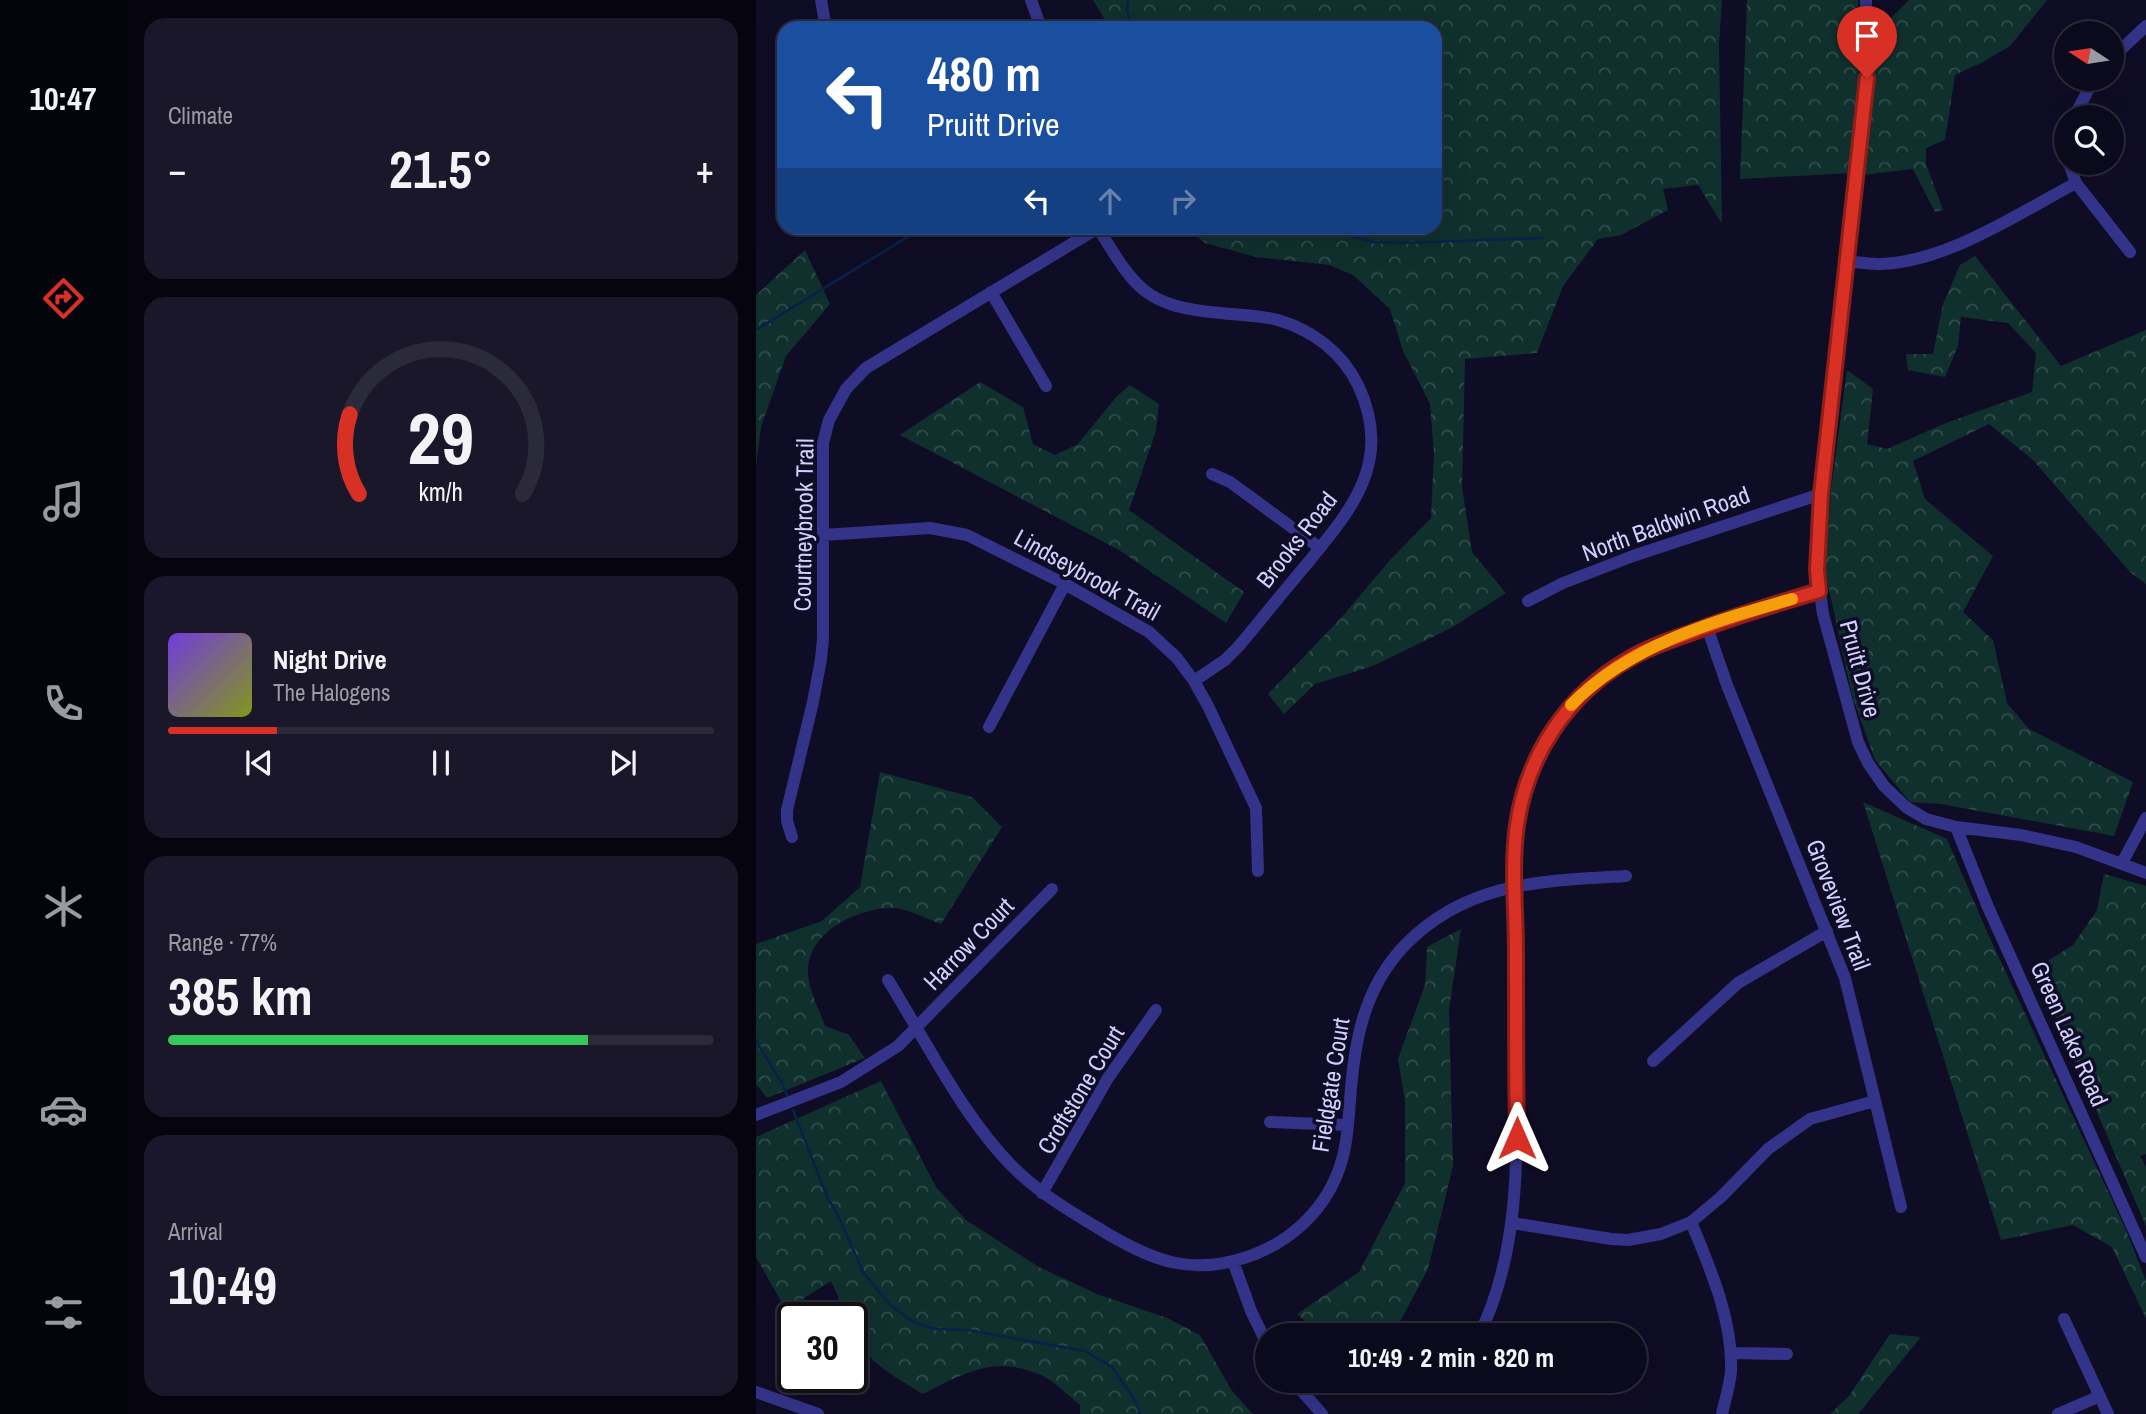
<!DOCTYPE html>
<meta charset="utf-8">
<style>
body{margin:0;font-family:"Archivo Narrow",sans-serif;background:#191729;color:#f1f3f6;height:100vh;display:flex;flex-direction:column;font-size:26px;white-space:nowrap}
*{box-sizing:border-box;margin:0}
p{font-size:23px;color:#9a9aa3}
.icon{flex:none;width:38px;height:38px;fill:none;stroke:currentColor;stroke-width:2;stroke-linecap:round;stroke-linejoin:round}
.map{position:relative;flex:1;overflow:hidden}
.details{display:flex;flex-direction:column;gap:18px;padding:18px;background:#06050f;width:630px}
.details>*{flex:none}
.top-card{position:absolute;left:21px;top:21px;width:665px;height:214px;border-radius:21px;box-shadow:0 7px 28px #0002,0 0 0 2px #2b2a3b;background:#1a4fa0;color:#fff;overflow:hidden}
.needle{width:46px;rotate:282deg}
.tools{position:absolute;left:1298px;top:21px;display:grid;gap:14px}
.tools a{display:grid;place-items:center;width:70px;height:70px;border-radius:50%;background:#0b091c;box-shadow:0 7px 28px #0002,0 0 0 2px #2b2a3b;font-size:35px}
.speed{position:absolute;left:21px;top:1302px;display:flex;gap:14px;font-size:35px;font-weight:700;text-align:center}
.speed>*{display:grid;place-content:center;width:91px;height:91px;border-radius:50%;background:#0b091c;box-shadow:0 7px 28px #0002,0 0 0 2px #2b2a3b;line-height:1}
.speed .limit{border:4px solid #111;border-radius:10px;background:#fff;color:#111}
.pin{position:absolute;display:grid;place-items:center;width:60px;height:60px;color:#fff;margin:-72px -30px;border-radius:50% 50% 50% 0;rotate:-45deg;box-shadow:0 0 7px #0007}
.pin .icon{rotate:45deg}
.me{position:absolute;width:77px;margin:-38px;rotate:0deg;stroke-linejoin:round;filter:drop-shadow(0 0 5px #0008)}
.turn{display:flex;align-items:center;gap:24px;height:147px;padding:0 35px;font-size:32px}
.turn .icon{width:91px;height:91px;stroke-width:2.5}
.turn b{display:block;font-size:49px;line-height:60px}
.lanes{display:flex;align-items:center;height:66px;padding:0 35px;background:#0003;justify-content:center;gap:35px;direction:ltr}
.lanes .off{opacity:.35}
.big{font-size:52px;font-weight:800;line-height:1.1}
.details .widget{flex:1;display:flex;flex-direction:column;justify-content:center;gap:10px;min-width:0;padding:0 24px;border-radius:21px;background:#191729}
.details .dial{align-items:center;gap:0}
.dial svg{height:182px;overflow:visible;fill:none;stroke:#2b2a3b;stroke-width:7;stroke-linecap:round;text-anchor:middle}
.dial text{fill:#f1f3f6;stroke:none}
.song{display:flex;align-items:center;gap:21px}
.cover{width:84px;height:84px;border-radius:10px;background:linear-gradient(135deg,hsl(260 70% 55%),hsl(70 70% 35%))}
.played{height:7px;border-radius:4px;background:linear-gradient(90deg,#d93025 20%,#2b2a3b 20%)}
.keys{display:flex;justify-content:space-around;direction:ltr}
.heat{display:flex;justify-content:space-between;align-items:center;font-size:38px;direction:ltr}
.charge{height:10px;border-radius:5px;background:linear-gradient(90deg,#34c759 77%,#2b2a3b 0)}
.trip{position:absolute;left:499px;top:1323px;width:392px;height:70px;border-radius:35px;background:#0b091c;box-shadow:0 7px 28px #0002,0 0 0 2px #2b2a3b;font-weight:800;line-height:70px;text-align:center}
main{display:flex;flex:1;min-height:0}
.tab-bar{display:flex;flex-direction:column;width:126px;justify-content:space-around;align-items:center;background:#04040b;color:#9a9aa3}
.tab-bar .icon{width:49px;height:49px}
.tab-bar .on{color:#d93025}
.tab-bar b{font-size:32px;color:#f1f3f6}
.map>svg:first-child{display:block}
.forest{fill:url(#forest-crowns)}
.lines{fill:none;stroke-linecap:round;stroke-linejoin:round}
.stream{stroke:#072249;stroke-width:2.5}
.minor{stroke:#333489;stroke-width:12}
.route-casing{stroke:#8d1f18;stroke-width:18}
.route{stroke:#d93025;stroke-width:12}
.slow{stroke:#f59e0b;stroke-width:12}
.labels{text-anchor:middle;stroke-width:7;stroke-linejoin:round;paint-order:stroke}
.street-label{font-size:24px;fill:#d3d0ff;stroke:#0f0c25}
</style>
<main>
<nav class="tab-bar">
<b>10:47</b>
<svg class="icon on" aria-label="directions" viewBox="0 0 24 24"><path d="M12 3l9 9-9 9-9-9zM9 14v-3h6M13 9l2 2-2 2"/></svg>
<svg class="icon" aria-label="music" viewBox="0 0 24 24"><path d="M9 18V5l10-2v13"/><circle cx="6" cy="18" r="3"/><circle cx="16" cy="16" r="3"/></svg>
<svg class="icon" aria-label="phone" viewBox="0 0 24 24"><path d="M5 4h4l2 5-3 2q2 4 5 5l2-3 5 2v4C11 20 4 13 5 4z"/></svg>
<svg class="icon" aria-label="climate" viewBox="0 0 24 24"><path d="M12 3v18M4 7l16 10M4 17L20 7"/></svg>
<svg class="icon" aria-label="car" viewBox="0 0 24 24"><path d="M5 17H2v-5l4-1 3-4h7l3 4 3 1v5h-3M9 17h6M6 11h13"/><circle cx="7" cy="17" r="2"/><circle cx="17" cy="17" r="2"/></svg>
<svg class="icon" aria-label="filters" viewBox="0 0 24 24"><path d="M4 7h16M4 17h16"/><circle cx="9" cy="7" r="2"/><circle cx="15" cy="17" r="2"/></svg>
</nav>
<section class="details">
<div class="widget"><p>Climate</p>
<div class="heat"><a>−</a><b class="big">21.5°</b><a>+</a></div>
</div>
<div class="widget dial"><svg viewBox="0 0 100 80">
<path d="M14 69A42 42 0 1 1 86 69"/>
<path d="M14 69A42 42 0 0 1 10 34" stroke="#d93025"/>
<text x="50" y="56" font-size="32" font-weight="700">29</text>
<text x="50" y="72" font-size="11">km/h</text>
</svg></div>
<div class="widget">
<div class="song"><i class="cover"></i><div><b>Night Drive</b><p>The Halogens</p></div></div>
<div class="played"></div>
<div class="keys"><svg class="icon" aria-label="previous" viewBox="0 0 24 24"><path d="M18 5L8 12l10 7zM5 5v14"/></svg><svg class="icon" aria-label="pause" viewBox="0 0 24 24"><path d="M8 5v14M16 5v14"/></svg><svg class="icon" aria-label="next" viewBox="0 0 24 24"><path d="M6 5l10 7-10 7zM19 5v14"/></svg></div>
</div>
<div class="widget"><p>Range · 77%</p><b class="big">385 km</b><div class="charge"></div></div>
<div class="widget"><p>Arrival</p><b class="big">10:49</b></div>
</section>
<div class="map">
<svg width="1390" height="1414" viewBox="0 0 1390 1414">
<defs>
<pattern id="forest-crowns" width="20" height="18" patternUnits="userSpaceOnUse" patternTransform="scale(1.75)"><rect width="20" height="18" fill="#0f302d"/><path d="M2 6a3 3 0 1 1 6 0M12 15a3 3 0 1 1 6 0" fill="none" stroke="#314d4c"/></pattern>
</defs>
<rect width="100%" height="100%" fill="#0f0c25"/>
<path class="forest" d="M337 0H966L963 44 966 224 942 185 907 189 912 210 865 235 842 239 807 286 781 353 709 359 706 487 716 552 750 593 697 627 617 666 559 684 528 714 512 694 584 619 635 559 675 518 678 454 674 404 647 351 634 309 597 275 573 265 500 257 449 243 431 228H679V28H354Z
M991 0H1102C1106 58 1101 115 1096 173L984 179Z
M1153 0H1291L1254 46 1227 62 1199 75 1189 140 1170 148V164L1187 210 1179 212 1157 169 1107 175 1120 33Z
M49 250 74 304 30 356 5 427 0 466V295Z
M1219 256 1305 366 1390 330V584L1374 572 1277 460 1233 424 1157 461 1169 499 1237 556 1207 612 1237 640 1251 703 1273 729 1377 782 1358 836 1185 804 1154 802 1119 760 1096 695 1069 571 1075 489 1091 370 1117 389 1111 444 1131 449 1190 423 1276 392 1280 353 1252 323 1205 317 1202 346 1189 377 1152 370 1150 354H1177L1187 304 1204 265Z
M224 382 267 407 277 444 299 455 322 444 361 396 374 385 403 404 400 431 373 510 488 592 470 623 363 550 144 435Z
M124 772 216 797 246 827 185 924C171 919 153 909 138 908 104 907 54 930 52 969 51 988 63 1008 69 1026L93 1035 109 1058 11 1098 0 1084V944L66 921 104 887Z
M1107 802 1191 839 1232 934 1370 1230 1390 1281V1319L1356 1247 1317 1225 1245 1240Z
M1348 874 1390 886V1154L1384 1156 1390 1167V1226L1279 969 1317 945 1341 910Z
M705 929 693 1010 697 1166 672 1269 637 1335H566L541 1314 603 1272 649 1183V1102L642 1059 669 985 671 947Z
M125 1081 180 1187 210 1220 283 1267 341 1294 411 1318 444 1335 476 1391 497 1414H324V1405C312 1396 299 1381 285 1375 238 1355 209 1373 167 1394 139 1377 96 1355 96 1318H92L75 1281 30 1310 0 1257V1137Z
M1134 1334 1165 1337 1102 1414H1074L1093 1396Z"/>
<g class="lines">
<path class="stream" d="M372 0 371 9 375 28
M561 228 617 242 646 243 787 238
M0 330 166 228
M0 1041 26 1083 31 1095
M37 1110 72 1199 81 1213 107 1272 133 1304 157 1322 179 1329 212 1330 329 1351 356 1367 380 1402 384 1414"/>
<path class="minor" d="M65 0 70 28
M275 0 285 28
M1110 0 1111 78 1065 494 1061 570 1067 614 1102 742 1112 763 1128 786 1150 807 1170 819 1200 827 1265 835 1320 847 1390 873
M1356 58 1390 26
M1318 117 1338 79
M1313 163 1320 183 1374 252
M342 228C380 289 388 306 464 313 483 315 503 315 522 320 556 330 586 352 602 385 638 461 596 509 550 565 527 592 505 620 482 647L469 660 438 681
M1092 262C1103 262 1114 264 1125 264 1191 262 1263 213 1320 183
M235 292 290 386
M456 474 474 482 564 548
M67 535 174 528 211 535 309 584 393 632 421 658 438 681 452 706 500 808 502 871
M772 601 807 583 877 556 1065 494
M951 627 971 685 1089 978 1145 1207
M233 727 309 584
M1200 827 1232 907 1390 1257
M36 837 31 821V810L57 702 65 659 67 639V443L73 420 90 389 110 368 342 228
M1366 863 1390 818
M132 980C170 1041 207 1117 257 1167 285 1195 319 1214 352 1234 398 1261 435 1275 488 1258 530 1245 566 1214 582 1172 591 1149 592 1125 594 1101 598 1043 607 988 650 944 712 881 788 881 870 876
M897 1061 982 983 1071 931
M0 1115 85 1082 142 1046 296 889
M514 1122 592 1125
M286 1193 352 1078 400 1010
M935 1222C954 1268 977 1320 975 1371 974 1385 969 1400 966 1414
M756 1223 855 1239 872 1240 905 1234 935 1222 965 1197 1012 1149 1054 1119 1119 1101
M477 1261 495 1311 511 1344
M1308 1319 1352 1414
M723 1335C766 1249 761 1146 760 1052 760 985 760 917 759 849 773 667 915 634 1063 591
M975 1353 1031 1354
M537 1381 566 1414
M0 1392 62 1414
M1302 1414 1344 1396"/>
</g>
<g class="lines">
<defs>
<path id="route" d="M761 1138C760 1076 760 1014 760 952 760 910 755 866 761 825 771 755 812 694 873 659 891 648 912 641 932 634 975 617 1019 604 1063 591L1061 570 1065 494 1111 78"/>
</defs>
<use href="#route" class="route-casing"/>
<use href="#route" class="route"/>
<path class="slow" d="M815 705C873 645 958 621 1036 599"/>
</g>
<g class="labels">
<g class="street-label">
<text transform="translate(910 524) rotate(-20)" y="8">North Baldwin Road</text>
<text transform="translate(48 525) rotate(-89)" y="8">Courtneybrook Trail</text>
<text transform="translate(541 540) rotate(-52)" y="8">Brooks Road</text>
<text transform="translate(331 575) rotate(29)" y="8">Lindseybrook Trail</text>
<text transform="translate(1104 669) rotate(75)" y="8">Pruitt Drive</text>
<text transform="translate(1082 905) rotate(69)" y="8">Groveview Trail</text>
<text transform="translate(213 944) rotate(-46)" y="8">Harrow Court</text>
<text transform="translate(1313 1034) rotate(66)" y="8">Green Lake Road</text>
<text transform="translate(575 1085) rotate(-81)" y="8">Fieldgate Court</text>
<text transform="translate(325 1090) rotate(-59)" y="8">Croftstone Court</text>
</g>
</g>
</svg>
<div class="tools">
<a><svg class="needle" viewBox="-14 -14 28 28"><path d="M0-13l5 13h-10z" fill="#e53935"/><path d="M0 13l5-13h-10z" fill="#9a9aa3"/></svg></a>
<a><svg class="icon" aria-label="search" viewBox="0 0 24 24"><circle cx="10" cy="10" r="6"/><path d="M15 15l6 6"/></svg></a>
</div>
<div class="speed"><div class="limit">30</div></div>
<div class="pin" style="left:1111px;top:78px;background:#d93025"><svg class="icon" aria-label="arrive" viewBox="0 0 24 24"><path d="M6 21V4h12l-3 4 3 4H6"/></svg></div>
<svg class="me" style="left:761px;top:1138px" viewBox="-20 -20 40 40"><path d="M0-17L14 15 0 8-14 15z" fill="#d93025" stroke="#fff" stroke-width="4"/></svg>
<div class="trip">10:49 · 2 min · 820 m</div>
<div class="top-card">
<div class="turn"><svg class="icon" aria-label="left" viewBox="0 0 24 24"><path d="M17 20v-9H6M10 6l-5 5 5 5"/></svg><div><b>480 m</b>Pruitt Drive</div></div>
<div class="lanes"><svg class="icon" aria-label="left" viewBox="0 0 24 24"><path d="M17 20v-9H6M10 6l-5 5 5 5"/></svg><svg class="icon off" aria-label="ahead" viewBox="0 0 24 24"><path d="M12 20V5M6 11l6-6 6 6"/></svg><svg class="icon off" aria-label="right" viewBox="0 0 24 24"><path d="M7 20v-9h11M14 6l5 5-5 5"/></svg></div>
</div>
</div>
</main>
